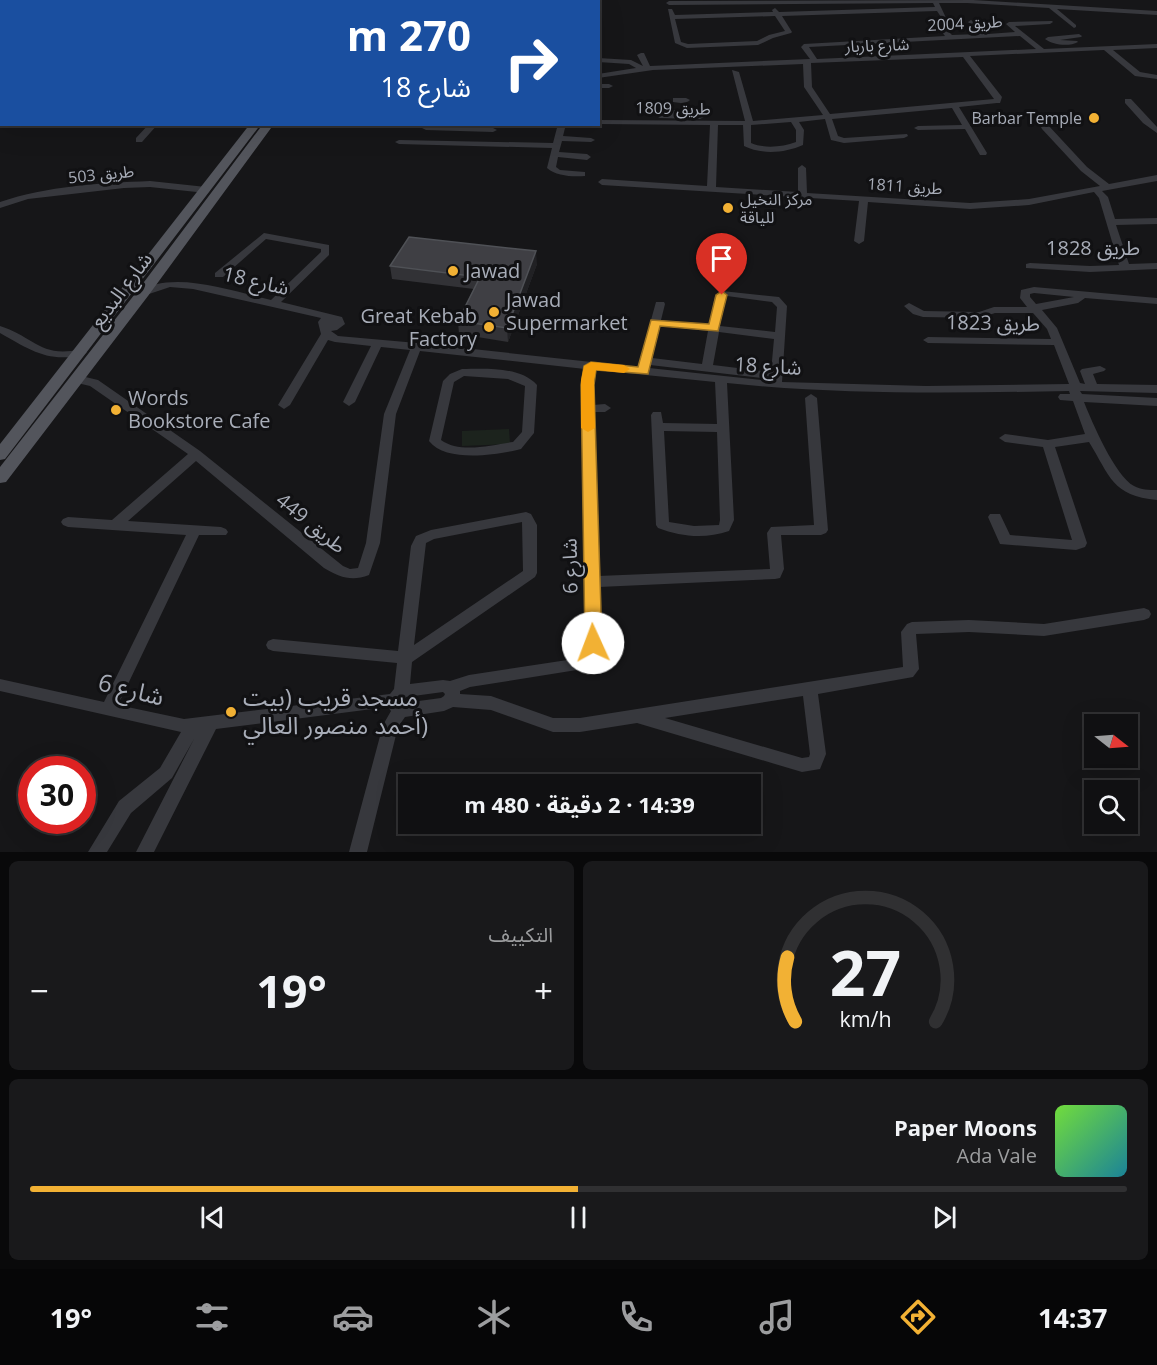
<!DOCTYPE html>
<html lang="ar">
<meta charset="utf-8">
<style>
body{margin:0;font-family:"Open Sans","Noto Sans Arabic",sans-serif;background:#19191b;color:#f1f3f6;direction:rtl;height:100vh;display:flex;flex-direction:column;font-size:22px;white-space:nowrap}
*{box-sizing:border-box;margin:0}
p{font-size:20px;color:#9c9d9f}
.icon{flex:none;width:33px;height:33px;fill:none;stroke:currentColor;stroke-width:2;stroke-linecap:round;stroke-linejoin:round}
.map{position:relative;height:852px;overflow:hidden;direction:ltr}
.panel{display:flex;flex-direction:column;gap:9px;padding:9px;background:#09090a;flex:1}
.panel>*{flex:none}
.top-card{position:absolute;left:0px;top:0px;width:600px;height:126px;box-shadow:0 6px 24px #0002,0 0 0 2px #303032;direction:rtl;background:#1a4fa0;color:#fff;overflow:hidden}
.needle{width:39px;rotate:107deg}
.buttons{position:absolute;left:1084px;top:714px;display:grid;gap:12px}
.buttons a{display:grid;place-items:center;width:54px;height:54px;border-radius:0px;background:#101012;box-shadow:0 6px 24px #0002,0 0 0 2px #303032;font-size:30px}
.speed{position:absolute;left:18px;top:756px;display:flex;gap:12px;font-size:30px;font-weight:700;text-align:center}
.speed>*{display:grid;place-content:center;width:78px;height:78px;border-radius:50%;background:#101012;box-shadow:0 6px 24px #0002,0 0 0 2px #303032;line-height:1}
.speed .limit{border:9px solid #d22;background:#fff;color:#111}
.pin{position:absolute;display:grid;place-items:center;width:51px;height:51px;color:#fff;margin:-62px -26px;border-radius:50% 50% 50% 0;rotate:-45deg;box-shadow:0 0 6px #0007}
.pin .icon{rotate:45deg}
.me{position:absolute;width:66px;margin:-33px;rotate:358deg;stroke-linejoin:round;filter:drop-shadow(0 0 4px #0008)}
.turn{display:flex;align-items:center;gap:21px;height:126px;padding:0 30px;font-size:27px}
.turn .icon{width:78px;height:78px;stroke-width:2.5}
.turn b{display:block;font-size:42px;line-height:51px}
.big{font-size:45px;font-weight:700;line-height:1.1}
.panel .card{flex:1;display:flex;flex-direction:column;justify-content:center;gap:9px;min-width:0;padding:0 21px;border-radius:9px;background:#19191b}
.panel .dial{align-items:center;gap:0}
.dial svg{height:156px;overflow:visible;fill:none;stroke:#303032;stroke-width:7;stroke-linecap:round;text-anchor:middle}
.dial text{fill:#f1f3f6;stroke:none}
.song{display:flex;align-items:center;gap:18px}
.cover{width:72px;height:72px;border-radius:9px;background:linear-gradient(135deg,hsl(100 70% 55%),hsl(190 70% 35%))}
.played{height:6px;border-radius:3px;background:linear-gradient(90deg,#f2b134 50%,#303032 50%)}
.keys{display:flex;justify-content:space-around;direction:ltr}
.heat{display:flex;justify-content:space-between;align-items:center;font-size:33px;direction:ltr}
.panel .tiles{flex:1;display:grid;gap:9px;grid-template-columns:1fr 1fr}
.card:last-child{grid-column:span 2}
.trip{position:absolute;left:398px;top:774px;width:363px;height:60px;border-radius:0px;background:#101012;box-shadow:0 6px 24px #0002,0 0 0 2px #303032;font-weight:700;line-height:60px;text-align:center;direction:rtl}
.menu{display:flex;height:96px;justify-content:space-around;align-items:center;background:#060607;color:#9c9d9f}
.menu .icon{width:42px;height:42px}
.menu .on{color:#f2b134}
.menu b{font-size:27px;color:#f1f3f6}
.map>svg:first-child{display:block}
.green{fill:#1c231d}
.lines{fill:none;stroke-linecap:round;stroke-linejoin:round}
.minor{fill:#37383d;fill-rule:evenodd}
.major{fill:#53555c;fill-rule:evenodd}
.wall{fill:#323236}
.shaded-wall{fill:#212124}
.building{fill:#3f3f44;stroke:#4f5156;stroke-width:1.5}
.route{fill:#f2b134;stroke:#9d7322;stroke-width:1.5}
.slow{fill:#f59e0b}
.poi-dot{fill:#f2b134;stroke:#111113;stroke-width:2}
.labels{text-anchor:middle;stroke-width:6;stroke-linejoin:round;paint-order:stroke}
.far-street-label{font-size:16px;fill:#a8adb8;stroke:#111113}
.far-poi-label{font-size:16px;fill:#a8adb8;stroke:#111113;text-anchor:end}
.street-label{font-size:20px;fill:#a8adb8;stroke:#111113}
.poi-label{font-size:20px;fill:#a8adb8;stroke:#111113;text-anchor:start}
.near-street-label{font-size:24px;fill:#a8adb8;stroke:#111113}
.near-poi-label{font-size:24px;fill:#a8adb8;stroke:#111113;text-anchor:start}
</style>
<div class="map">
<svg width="1157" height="852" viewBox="0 0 1157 852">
<rect width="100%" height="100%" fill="#161618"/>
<path class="green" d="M509 429 510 444 462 446V431Z"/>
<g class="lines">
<path class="minor" d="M0 0H7L2 2V4Z
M77 0H83L76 2Z
M288 0H295L287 2Z
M312 0H318L311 2Z
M335 0H342L334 2Z
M397 0H403L396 2Z
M426 0H432L425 2Z
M973 0 1157 11V15L1057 9 1076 25V27L1074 28 1049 8 967 3H939L947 20H943L937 11 782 16 792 32 791 33 773 38 758 45 687 48 675 43 668 9H672L675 15 773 12 772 10 775 8 779 12 935 7 933 3 669 5 666 3 669 1ZM775 16 785 31 769 35 757 41 688 44 681 42 675 19Z
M971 20 988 34 1015 32 1006 24 1009 22 1052 21 1053 22 1050 24 1015 26 1044 49 1157 44V48L1113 50 1140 72 1157 75V79L1135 76 1104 50 970 56 1002 97 1000 103H997L959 107 987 153 986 155H980L965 129 918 130 914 128 918 126 962 125 952 108 832 119 838 136 844 138 907 134 908 136 904 138 844 143 831 140 825 119 799 122 804 130 803 145C785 153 762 155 744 146L743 125H718L716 187 798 192V168L802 165 806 168 807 193 970 203 1029 199 1100 186 1081 171 1042 129 1041 127 1045 125H1048L1087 167 1109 184 1157 175V181L1102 191 1108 197 1115 219 1157 218V224L1116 225 1129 264 1157 263V269L1090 272 1026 268V264L1030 263 1090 266 1119 265 1099 198 1094 192 1029 205 970 209 868 202 864 241 859 244 854 241 859 201 602 185 598 182 602 179 707 186 710 125 598 124V120L745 121 732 70 739 72 753 121 823 115 804 87 803 64 653 70 598 78V74L636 68 629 64 598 62V58L631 60 643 66 637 55 641 53H644L650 66 810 59 801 47 804 44 945 36 936 24 939 22 952 35 980 34 968 22ZM1020 36 1036 49 817 59 809 47ZM963 57 994 99 830 114 812 87 811 63ZM791 122 796 130V142C782 147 765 149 751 143V125Z
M0 23H2V27H0Z
M1079 34 1082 36 1081 37 1060 40 1077 41 1078 42C1069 47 1053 45 1045 39L1048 37Z
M0 39H2V43H0Z
M0 70H2V74H0Z
M598 84H609L613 86 609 88H598Z
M673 98H686L690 100C686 104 678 103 673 102Z
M1125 99H1131L1157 127V133L1143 123 1125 103Z
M0 106H2V110H0Z
M660 110H702L710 114 700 119 660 118 656 116Z
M0 121H2V124L5 125 0 126Z
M149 124H158L142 142H136V138Z
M558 124H566L563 136 591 138 595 140 591 142 562 141 559 152 587 154 591 157 587 160 558 157 556 167 560 170 585 172V176C572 177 556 176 547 168L552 148 399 144 395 142 399 140 553 143Z
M423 126 493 128 497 130 493 132 426 130 422 128Z
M150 181 206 187 210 190 206 193 150 187 124 188 28 199 0 208V202C47 186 101 183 150 181Z
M264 233 329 245V255L281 302 342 317 345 324 337 330 331 331 338 336 417 343 638 367 656 302H664L665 304 661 320 709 325 715 296 722 291 779 297 787 306 782 382 926 386 1069 384 1054 345 928 343 923 340 928 337 1051 339 1047 329 1033 313H995L980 318 923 317 913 314 904 306 909 303 924 311 979 312 994 307H1027L1020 298 1021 290 1034 287 1157 298V304L1085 298 1078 303 1042 310 1057 328 1080 383 1085 384 1080 371 1082 369 1100 366 1106 369 1104 371 1093 374 1097 384 1157 385V393L1080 391 1082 394 1157 398V406L1084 402C1092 422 1115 476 1134 486 1141 490 1149 490 1157 490V500C1112 496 1110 476 1089 442L1055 447 1087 543 1085 547 1076 550 1000 544 988 517 990 514H1000L1010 535 1072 540 1043 447 1005 442 999 438 1005 434 1048 440 1085 434 1073 401 1060 400 1058 397 1060 394H1070L1069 391C955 393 840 395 727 383L734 520 729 531C705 539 682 537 658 528L656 525 651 415 653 412H661L663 423 717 424 715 382 596 370 593 385V405L605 404 611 408 605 412H594L598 576 770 569 767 533 771 527 814 525 805 398 811 394 817 398 828 530 826 533 821 535H781L784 569 780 578 775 579 599 587 600 643 596 657 583 669 470 687 460 691V694L491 696 553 718H580L903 667 901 632 907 624 912 622 969 620 1044 624 1144 608 1149 610 1151 614 1149 618 1144 620 1044 636 969 632 916 634 919 669 913 677 818 694 826 754 820 769 802 772 637 723 580 732H553L491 710 453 707 444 711 405 717 398 727 367 852H349L383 725 391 711 388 707 216 729 154 852H136L194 739 172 778 131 813 107 852H88L119 801 160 768 181 732 0 691V679L104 702 186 535 68 527 63 525 61 522 63 519 68 517 112 520 188 454 90 386 73 382 71 379 73 376 77 375 98 380 200 451 343 566 350 569 358 568 366 543 384 414 410 350 381 347 355 402 349 406 343 402 371 346 335 342 328 340 290 405 284 409 278 405 321 334 318 322 321 318 193 289 170 287 143 296 138 293C169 268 236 292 271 300L321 252V249L266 239 223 277H215V273ZM1034 293 1074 297 1036 304 1030 297V294ZM727 296 772 302 777 307 775 332 720 326 725 298ZM660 326 708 331 702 364 652 358ZM719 332 774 339 771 372 713 365ZM420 351 585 369 581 385 586 643 584 650 574 659 469 675 450 681 443 680 410 684 412 662 535 577 537 573V525L531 514 526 512 431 530 416 536 411 546 398 651 273 639 268 641 266 645 268 649 273 651 397 663 394 689 390 694 184 719 118 705 199 535H226L228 532 226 529 221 527 128 521 196 461 324 568C340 577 351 582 369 575L380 543 396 414ZM650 365 771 379V381L649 368ZM664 431 717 432 720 520 719 525 694 526 669 522ZM522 522 523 571 414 645 426 543 434 539ZM443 692 445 694 444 696 441 698 404 703 402 702 406 697ZM803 696 810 754 809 757 802 758 665 718Z
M0 326C33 336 41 359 81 349L87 352 85 354C50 364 30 350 0 333Z
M462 369C485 369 520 366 537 385L534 433 521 449C497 455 446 463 429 441L443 381 450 374ZM464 376 508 379 525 386 522 432 513 442C492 445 460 454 441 440L454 382Z"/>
<path class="major" d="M349 0H357L348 2Z
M250 124H261L5 459 0 460V444Z
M263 124H274L148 296 6 482 0 483V467L138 290Z"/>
</g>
<path class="wall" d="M537 264 508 342 459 334 458 321 474 289 392 279 390 266Z"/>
<path class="shaded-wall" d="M536 251 537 264 508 342 507 328Z"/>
<path class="building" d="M409 237 536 251 507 328 458 321 480 277 390 266Z"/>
<path class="route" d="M722 291 727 295 718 331 660 326 648 374 596 370 594 385 602 643 599 648 593 650 587 648 585 643 581 385 584 366 591 362 638 367 651 320 709 324 716 295Z"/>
<path class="slow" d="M591 362 624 365 630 369 624 373 596 370 594 380 595 428 588 432 581 428V380L584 366Z"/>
<g class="poi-dot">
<circle cx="1094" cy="118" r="6"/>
<circle cx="728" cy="208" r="6"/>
<circle cx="453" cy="271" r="6"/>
<circle cx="494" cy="312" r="6"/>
<circle cx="489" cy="327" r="6"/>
<circle cx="116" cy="410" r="6"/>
<circle cx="231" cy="712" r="6"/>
</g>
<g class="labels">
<g class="far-street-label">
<text transform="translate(965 23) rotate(-3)" y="6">طريق 2004</text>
<text transform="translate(877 45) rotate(-2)" y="6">شارع باربار</text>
<text transform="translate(673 108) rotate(1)" y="6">طريق 1809</text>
<text transform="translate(101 174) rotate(-6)" y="6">طريق 503</text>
<text transform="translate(905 186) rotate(4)" y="6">طريق 1811</text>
</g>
<g class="far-poi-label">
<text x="1082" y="124">Barbar Temple</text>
<text x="740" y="205" text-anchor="start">مركز النخيل<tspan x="740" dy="18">للياقة</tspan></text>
</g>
<g class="street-label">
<text x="1093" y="255">طريق 1828</text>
<text transform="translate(256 281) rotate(13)" y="7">شارع 18</text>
<text transform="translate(121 290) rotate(-53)" y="7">شارع البديع</text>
<text transform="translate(993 323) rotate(1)" y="7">طريق 1823</text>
<text transform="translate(768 366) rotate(3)" y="7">شارع 18</text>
<text transform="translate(311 523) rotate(39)" y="7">طريق 449</text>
<text transform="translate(570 566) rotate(-91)" y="7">شارع 6</text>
</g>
<g class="poi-label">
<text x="465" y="278">Jawad</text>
<text x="506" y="307">Jawad<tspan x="506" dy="23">Supermarket</tspan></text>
<text x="477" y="323" text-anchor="end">Great Kebab<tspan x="477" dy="23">Factory</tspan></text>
<text x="128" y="405">Words<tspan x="128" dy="23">Bookstore Cafe</tspan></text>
</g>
<g class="near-street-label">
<text transform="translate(131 690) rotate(14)" y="8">شارع 6</text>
</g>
<g class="near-poi-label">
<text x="243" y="706">مسجد قريب (بيت<tspan x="243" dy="28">أحمد منصور العالي)</tspan></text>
</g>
</g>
</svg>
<div class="buttons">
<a><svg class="needle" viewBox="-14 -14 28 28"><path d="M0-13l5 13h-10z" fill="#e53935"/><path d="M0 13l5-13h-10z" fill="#9c9d9f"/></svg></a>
<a><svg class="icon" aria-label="search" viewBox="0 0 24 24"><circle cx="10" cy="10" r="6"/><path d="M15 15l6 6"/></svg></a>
</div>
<div class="speed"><div class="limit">30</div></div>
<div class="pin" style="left:722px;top:295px;background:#d93025"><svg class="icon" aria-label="arrive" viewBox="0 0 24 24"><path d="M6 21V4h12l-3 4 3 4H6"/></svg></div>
<svg class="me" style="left:593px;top:643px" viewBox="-20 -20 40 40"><circle r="19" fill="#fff"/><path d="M0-13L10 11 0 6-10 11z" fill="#f2b134"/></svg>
<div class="trip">14:39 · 2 دقيقة · 480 m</div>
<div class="top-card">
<div class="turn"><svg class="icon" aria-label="right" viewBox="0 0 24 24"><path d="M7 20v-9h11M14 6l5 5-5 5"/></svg><div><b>270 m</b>شارع 18</div></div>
</div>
</div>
<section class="panel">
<div class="tiles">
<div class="card dial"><svg viewBox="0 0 100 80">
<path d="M14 69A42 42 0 1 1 86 69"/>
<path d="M14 69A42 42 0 0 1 10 36" stroke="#f2b134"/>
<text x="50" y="56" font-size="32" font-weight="700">27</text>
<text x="50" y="72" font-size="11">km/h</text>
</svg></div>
<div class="card"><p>التكييف</p>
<div class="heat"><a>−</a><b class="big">19°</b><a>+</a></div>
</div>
<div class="card">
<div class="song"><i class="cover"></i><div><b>Paper Moons</b><p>Ada Vale</p></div></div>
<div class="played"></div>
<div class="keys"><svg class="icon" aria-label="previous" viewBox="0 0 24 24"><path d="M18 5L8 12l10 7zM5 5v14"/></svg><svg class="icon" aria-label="pause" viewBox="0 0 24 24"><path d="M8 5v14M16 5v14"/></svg><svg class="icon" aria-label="next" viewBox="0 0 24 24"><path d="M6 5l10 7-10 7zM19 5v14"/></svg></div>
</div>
</div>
</section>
<nav class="menu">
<b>14:37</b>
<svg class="icon on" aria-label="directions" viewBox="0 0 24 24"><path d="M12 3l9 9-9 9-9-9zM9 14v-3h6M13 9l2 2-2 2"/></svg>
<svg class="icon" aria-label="music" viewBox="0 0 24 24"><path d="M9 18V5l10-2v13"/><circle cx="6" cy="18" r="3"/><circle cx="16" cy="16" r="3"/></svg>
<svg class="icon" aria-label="phone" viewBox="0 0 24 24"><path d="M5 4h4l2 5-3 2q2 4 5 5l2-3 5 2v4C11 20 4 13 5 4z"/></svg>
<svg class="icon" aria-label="climate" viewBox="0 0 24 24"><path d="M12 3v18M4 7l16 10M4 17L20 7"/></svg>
<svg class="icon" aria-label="car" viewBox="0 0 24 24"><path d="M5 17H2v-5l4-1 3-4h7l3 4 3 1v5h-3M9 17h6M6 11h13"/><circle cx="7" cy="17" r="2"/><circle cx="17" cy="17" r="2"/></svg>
<svg class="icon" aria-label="filters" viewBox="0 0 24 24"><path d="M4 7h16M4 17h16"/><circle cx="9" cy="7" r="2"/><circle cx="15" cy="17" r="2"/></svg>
<b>19°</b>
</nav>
